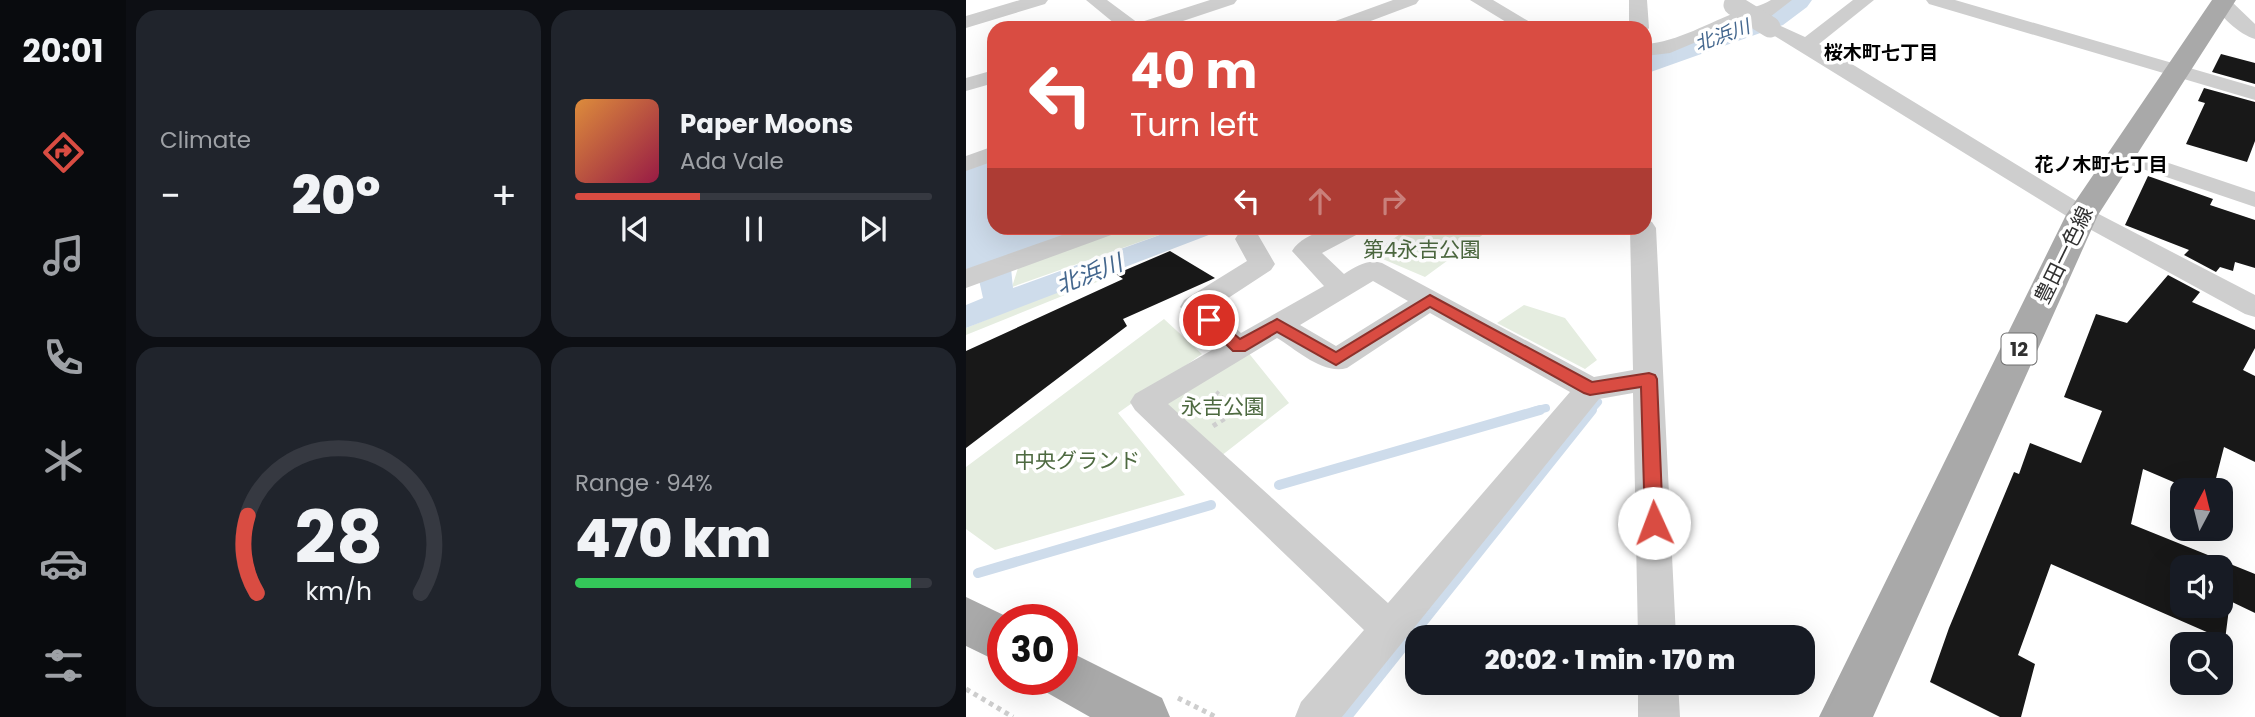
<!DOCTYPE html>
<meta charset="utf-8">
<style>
body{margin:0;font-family:Poppins,"Noto Sans JP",sans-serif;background:#20242c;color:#f1f3f6;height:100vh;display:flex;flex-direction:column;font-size:26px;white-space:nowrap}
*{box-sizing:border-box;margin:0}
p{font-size:23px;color:#9ea1a6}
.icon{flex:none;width:38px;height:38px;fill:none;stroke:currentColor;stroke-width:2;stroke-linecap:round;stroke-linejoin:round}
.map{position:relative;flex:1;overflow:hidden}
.panel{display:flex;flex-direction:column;gap:10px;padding:10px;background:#0d0f14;width:840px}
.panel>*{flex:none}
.banner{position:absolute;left:21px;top:21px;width:665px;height:214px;border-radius:21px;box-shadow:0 7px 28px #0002;background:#d94c42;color:#fff;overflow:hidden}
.needle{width:46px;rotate:7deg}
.buttons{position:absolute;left:1204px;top:478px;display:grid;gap:14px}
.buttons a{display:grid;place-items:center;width:63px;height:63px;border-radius:14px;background:#171b24;box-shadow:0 7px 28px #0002;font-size:35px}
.speed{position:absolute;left:21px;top:604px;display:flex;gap:14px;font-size:35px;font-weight:700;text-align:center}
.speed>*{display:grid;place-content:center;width:91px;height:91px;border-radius:50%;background:#171b24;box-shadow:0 7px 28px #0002;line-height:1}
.speed .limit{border:10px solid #d22;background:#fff;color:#111}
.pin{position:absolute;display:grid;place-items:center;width:60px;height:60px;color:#fff;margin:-30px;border:4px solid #fff;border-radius:50%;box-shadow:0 2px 7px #0007}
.me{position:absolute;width:77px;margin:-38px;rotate:358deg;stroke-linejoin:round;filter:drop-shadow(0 0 5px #0008)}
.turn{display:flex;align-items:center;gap:24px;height:147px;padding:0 28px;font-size:32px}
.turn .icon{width:91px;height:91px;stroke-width:2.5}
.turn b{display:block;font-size:49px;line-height:60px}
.lanes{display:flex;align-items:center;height:66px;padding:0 28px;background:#0003;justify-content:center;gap:35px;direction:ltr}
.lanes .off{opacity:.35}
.big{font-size:52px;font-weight:800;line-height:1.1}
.panel .tile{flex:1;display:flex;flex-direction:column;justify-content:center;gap:10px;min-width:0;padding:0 24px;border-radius:21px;background:#20242c}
.panel .dial{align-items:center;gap:0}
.dial svg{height:182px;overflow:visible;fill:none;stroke:#363941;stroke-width:7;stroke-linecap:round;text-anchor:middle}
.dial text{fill:#f1f3f6;stroke:none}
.song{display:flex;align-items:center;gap:21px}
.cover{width:84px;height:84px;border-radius:10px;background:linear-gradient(135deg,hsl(30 70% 55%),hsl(340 70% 35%))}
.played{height:7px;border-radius:4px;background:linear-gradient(90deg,#d94c42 35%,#363941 35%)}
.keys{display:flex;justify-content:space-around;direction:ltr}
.heat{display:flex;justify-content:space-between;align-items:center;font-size:38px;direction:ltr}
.charge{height:10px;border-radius:5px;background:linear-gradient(90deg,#34c759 94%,#363941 0)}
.panel .tiles{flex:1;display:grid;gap:10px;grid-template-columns:repeat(2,1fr)}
.trip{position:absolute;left:439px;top:625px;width:410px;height:70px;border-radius:21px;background:#171b24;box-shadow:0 7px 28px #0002;font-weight:800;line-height:70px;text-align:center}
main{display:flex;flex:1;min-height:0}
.tab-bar{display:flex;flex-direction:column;width:126px;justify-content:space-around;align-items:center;background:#090b0e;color:#9ea1a6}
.tab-bar .icon{width:49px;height:49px}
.tab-bar .selected{color:#d94c42}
.tab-bar b{font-size:32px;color:#f1f3f6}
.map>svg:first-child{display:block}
.green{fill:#e5ede0}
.water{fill:#cedceb}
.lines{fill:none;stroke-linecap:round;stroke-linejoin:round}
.stream-far1{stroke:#cedceb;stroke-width:8}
.stream{stroke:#cedceb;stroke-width:10}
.river{fill:#cedceb;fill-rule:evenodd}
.building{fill:#181818;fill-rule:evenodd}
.path-far1{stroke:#cecece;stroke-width:4.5;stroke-dasharray:3.5 3.5;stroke-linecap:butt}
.path{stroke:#cecece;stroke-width:5;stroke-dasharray:4.5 4.5;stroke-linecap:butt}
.minor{fill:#cecece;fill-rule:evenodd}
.major{fill:#a9a9a9;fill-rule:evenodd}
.minor-bridge{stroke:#cecece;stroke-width:21}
.route{fill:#d94c42;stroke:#8d312b;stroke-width:2}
.labels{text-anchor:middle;stroke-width:7;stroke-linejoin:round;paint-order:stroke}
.far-water-label{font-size:19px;font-style:italic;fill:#44678e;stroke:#fff}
.far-neighbourhood-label{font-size:19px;font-weight:bold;fill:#000;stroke:#fff}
.shield{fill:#fff;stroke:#6f6f6f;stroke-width:2}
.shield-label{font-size:19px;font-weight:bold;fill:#313131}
.park-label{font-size:21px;fill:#4e6a41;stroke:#fff}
.street-label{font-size:21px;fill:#313131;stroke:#fff}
.water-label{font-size:23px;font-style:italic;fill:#44678e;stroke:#fff}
</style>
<main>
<nav class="tab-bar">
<b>20:01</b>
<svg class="icon selected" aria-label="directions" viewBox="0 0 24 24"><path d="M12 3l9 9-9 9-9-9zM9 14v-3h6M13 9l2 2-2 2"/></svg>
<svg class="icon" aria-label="music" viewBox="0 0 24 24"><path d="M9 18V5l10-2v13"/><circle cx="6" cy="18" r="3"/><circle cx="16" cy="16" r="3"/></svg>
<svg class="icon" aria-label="phone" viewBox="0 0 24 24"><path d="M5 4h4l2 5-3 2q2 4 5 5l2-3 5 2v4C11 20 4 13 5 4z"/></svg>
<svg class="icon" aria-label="climate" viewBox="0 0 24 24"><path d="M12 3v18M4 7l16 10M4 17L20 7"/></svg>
<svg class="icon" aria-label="car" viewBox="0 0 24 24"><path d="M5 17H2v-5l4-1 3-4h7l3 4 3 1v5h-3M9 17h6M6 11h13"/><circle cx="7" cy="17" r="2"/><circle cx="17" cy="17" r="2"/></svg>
<svg class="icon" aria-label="filters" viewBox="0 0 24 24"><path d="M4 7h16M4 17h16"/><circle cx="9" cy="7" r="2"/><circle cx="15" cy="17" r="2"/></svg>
</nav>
<section class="panel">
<div class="tiles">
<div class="tile"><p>Climate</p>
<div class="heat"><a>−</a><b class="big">20°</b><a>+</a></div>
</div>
<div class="tile">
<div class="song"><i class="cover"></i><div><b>Paper Moons</b><p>Ada Vale</p></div></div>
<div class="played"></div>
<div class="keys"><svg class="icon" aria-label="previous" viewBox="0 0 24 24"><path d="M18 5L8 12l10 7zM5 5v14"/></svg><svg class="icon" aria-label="pause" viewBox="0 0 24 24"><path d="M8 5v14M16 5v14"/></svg><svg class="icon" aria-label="next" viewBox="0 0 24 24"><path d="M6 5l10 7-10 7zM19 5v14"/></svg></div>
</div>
<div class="tile dial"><svg viewBox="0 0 100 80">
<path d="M14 69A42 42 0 1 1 86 69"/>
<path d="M14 69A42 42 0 0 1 10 35" stroke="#d94c42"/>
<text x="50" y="56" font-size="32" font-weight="700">28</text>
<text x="50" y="72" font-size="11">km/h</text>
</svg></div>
<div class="tile"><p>Range · 94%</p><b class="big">470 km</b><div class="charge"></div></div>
</div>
</section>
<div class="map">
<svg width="1289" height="717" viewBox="0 0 1289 717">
<rect width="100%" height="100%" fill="#fff"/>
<path class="green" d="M156 228H213L46 287 52 268Z
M443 228H526L459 277 405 254Z
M132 274 136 280 0 335V328Z
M558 305 599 318 631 360 619 369 531 323Z
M198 319 236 354 152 413 219 495 29 550 0 529V467Z
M281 351 323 403 255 456 194 400Z"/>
<path class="water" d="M782 20 794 26 691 66V54Z
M28 156V228H114L116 231 44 258 47 288 213 228H261L0 328V305L17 298 11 271 0 275V166Z"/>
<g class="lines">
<path class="stream-far1" d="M568 411 580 408
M624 411 632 402"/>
<path class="stream" d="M313 485 574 410
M12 573 245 505
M381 717 626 410"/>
<path class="river" d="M809 0H846L841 7 817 25 679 74V51L793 11Z"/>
</g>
<path class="building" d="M1255 54 1289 63V84L1246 72Z
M1238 88 1289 102V141L1281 162 1220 144 1239 103 1232 101Z
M1182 176 1247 199 1244 205 1289 220V268L1269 262 1267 271 1254 267 1250 272 1218 255 1223 250 1159 225Z
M204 251 249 278 157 319 161 326 0 448V351L157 279 150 274Z
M1202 275 1234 292 1226 302 1289 330V348L1277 370 1289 376V462L1258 447 1247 490H1226L1177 469 1165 524 1289 574V613L1264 601 1259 640 1085 564 1052 655 1069 664 1055 717H1034L964 682 983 628 1048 472 1053 474 1064 443 1115 463 1136 411 1098 397 1130 314 1161 323ZM1216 567H1255V606H1216Z"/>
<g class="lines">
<path class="path-far1" d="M250 392 270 411
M269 411 293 396"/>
<path class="path" d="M247 426 272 410
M0 689 47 717
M212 698 250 717"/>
<path class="minor" d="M54 0H82L79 4 0 28V16Z
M120 0H141L172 23 244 0H271L268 4 196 28H154Z
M427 0H453L450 4 386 28H358L361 24Z
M504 0H527L569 25 566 28H542L545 25Z
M663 0H681L683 28 680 32 679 28H663Z
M805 0H826L804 17 785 19 704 53 679 56V44C712 42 743 22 774 11 785 7 794 7 805 0Z
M887 0H908L853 44 1125 210 1289 295V317L1279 314 1107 220 794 27 804 21 839 37Z
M960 0H989L1289 87V100L963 4Z
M1248 0H1264L1289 24V39C1274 35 1250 14 1248 0Z
M28 70V83L0 91V78Z
M28 146V161L0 171V156Z
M1155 147 1289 192V207L1147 159 1143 154 1147 149Z
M679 220 686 222 690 228 710 637H672L667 393 633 399 376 717H329L335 702 398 630 169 410 164 402 169 394 253 346 214 307 218 300 281 261 269 239 273 233 282 231 291 233 309 264 305 270 247 308 275 333 358 286 326 251C340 229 372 228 395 228L392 234 356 253 378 274C391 266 401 259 416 263L628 377 667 370 664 228H679ZM407 281 442 301 370 346 334 325ZM464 313 604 392 422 603 202 404 311 338C331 350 357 375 381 368Z
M116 228H152L148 234 0 288V269Z
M672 682H712L714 717H672Z"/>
<path class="major" d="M1246 0H1270L1132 215 907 717H853L1100 215Z
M0 597 48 620H37V664L0 646Z
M96 648 196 698 204 717H124L78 691 73 679H96Z"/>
<path class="minor-bridge" d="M768 5 804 27"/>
</g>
<path class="route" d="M464 295 626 382 683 373 689 375 691 379 697 523 695 529 688 531 681 529 679 523 675 387 624 395 618 393 464 307 370 365 311 332 279 351H267L235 320 243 315 248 317 274 339 311 319 370 352Z"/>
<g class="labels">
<g class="far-water-label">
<text transform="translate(756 35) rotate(-20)" y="7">北浜川</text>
</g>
<g class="far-neighbourhood-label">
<text x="915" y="59">桜木町七丁目</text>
<text x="1135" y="171">花ノ木町七丁目</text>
</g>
<rect class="shield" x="1035.5" y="333.5" width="35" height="31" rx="5"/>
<g class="shield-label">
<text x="1053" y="356">12</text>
</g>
<g class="park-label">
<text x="456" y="257">第4永吉公園</text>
<text x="257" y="414">永吉公園</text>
<text x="111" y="468">中央グランド</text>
</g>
<g class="street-label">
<text transform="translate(1098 255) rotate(-64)" y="7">豊田一色線</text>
</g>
<g class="water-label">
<text transform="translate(123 274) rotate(-21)" y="8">北浜川</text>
</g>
</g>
</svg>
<div class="buttons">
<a><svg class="needle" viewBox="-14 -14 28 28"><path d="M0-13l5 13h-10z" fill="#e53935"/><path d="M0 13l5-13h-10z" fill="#9ea1a6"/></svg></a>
<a><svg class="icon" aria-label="sound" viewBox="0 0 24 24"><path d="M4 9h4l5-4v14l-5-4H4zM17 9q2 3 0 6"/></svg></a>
<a><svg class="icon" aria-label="search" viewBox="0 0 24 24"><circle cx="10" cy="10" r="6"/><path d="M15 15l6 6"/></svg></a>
</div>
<div class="speed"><div class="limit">30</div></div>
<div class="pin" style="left:243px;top:320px;background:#d93025"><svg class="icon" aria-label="arrive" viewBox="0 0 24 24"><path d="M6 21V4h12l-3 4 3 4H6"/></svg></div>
<svg class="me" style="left:688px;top:523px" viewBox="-20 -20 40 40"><circle r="19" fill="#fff"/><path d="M0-13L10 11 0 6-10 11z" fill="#d94c42"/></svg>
<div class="trip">20:02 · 1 min · 170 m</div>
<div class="banner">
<div class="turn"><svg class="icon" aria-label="left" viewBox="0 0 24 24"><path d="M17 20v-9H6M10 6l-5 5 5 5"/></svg><div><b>40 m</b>Turn left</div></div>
<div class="lanes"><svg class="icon" aria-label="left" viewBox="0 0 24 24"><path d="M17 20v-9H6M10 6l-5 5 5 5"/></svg><svg class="icon off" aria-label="ahead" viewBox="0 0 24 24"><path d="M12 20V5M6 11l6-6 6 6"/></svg><svg class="icon off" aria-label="right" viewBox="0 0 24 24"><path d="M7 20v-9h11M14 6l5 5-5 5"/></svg></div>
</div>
</div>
</main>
